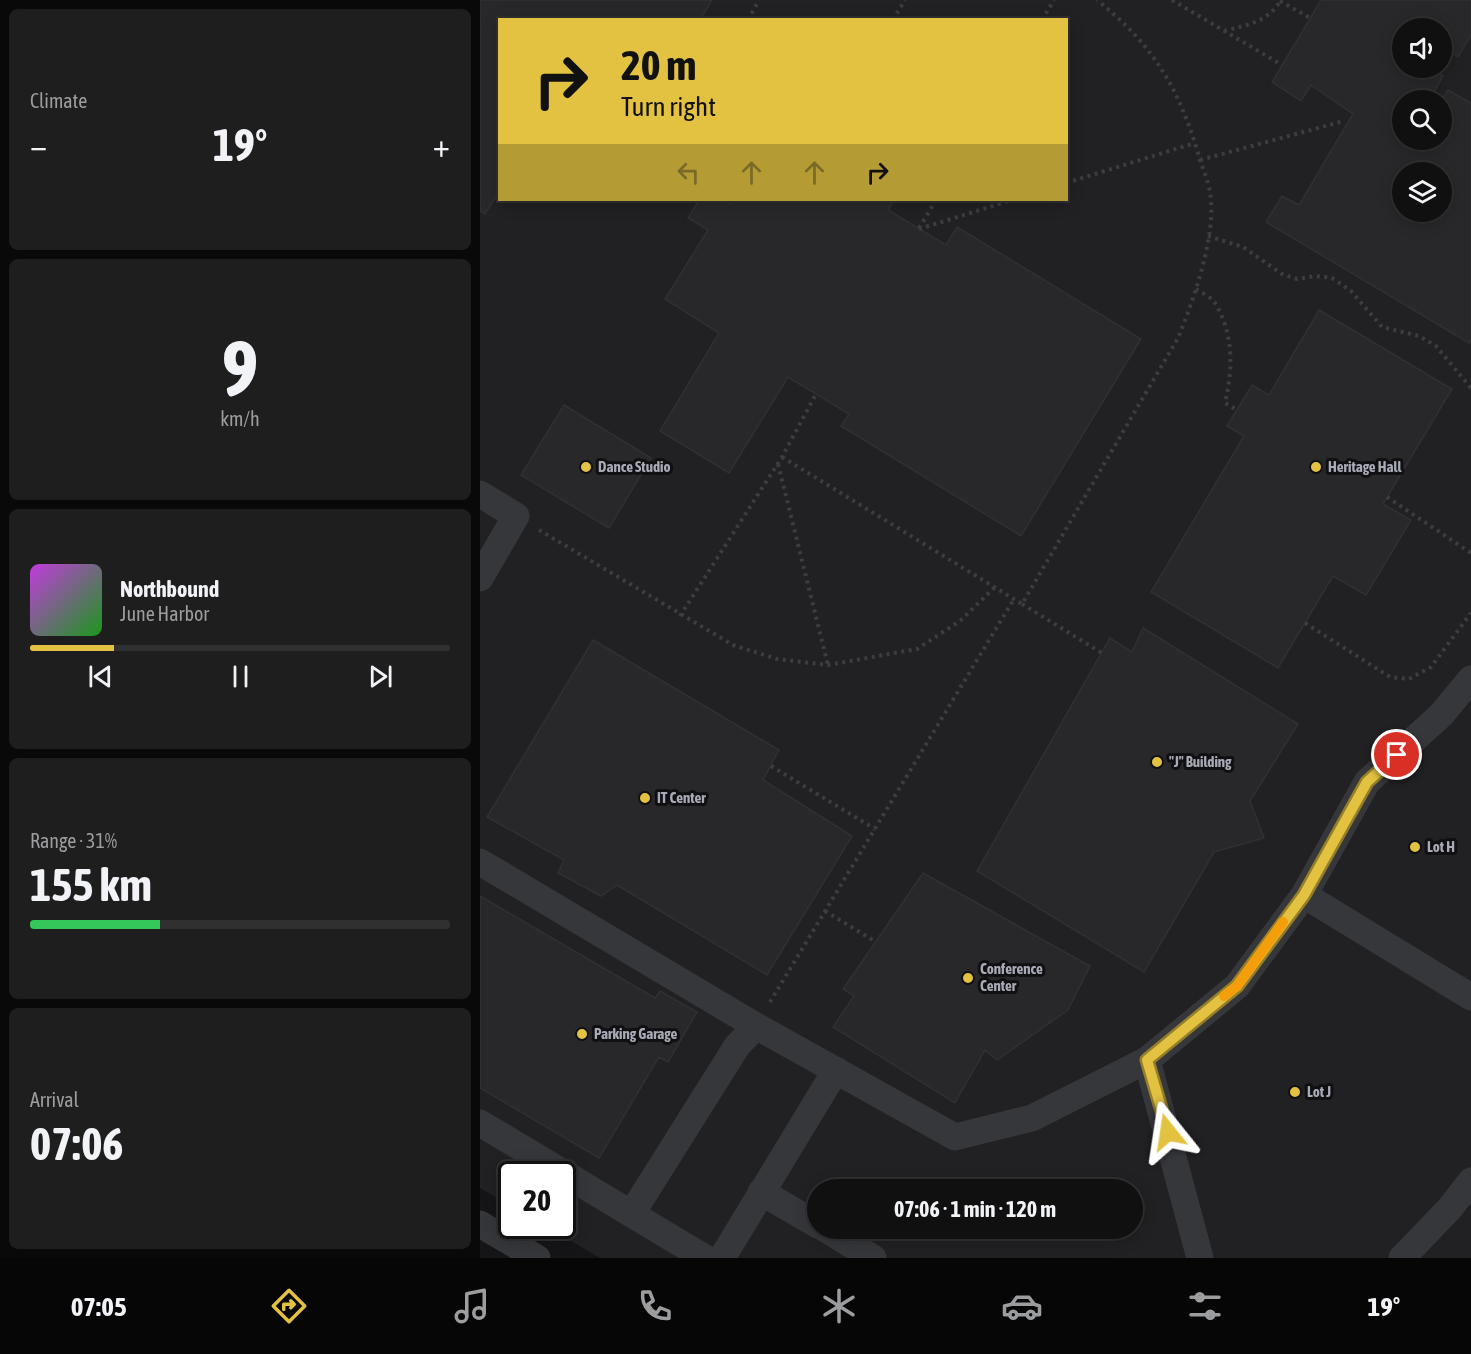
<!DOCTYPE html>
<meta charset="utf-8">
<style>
body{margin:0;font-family:"Asap Condensed",sans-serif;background:#1e1e1f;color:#f1f3f6;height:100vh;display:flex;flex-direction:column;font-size:22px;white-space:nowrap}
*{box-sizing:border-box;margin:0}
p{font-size:20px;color:#9c9d9f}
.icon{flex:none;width:33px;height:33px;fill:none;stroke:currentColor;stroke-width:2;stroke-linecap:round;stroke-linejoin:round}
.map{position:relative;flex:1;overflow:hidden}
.side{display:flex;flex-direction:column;gap:9px;padding:9px;background:#090909;width:480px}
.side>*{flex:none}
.banner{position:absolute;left:18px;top:18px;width:570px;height:183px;border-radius:0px;box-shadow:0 3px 15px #0003,0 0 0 2px #303031;background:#e3c241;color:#111;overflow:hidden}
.buttons{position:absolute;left:912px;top:18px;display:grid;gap:12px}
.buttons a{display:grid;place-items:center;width:60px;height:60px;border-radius:50%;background:#101011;box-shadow:0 3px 15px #0003,0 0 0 2px #303031;font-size:30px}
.speed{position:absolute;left:18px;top:1161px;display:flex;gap:12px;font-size:30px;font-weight:700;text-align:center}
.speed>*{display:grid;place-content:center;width:78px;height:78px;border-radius:50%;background:#101011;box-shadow:0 3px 15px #0003,0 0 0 2px #303031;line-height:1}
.speed .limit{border:3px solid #111;border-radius:9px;background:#fff;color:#111}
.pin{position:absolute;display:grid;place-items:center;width:51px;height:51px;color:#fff;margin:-26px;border:3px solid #fff;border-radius:50%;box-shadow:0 2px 6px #0007}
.me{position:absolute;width:66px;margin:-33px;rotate:345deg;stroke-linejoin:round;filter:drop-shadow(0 0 4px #0008)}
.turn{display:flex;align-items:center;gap:21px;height:126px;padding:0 24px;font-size:27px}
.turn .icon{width:78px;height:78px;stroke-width:2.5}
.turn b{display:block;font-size:42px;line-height:51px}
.lanes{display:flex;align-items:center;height:57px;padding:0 24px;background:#0003;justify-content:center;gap:30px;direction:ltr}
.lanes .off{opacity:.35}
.big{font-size:45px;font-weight:700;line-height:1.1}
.side .card{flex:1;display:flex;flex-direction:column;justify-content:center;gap:9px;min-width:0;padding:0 21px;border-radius:9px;background:#1e1e1f}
.side .dial{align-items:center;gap:0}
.dial b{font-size:78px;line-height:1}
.song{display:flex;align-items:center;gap:18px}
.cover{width:72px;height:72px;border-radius:9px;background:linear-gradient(135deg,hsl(290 70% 55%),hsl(120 70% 35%))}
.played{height:6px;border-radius:3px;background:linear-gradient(90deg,#e3c241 20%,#303031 20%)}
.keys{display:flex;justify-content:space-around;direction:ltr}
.heat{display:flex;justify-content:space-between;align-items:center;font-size:33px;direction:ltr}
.charge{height:9px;border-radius:4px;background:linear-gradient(90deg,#34c759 31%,#303031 0)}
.trip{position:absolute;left:327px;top:1179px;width:336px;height:60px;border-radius:30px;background:#101011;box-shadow:0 3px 15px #0003,0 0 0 2px #303031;font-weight:700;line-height:60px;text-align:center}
.dock{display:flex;height:96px;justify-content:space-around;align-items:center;background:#060607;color:#9c9d9f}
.dock .icon{width:42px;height:42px}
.dock .current{color:#e3c241}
.dock b{font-size:27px;color:#f1f3f6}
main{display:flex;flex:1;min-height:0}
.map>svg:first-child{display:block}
.built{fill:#212124;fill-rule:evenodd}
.building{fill:#28282b;stroke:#302f33;stroke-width:1.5;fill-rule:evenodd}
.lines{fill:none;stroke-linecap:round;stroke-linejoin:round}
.path{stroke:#3c3d42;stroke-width:4;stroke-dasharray:3 4.5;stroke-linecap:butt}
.minor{stroke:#36373b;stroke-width:27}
.route-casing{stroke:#947e2a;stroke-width:15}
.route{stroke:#e3c241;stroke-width:10}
.slow{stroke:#f59e0b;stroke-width:10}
.poi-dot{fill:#e3c241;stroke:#101012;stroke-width:2}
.labels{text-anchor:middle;stroke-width:6;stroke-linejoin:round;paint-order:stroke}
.poi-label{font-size:15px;font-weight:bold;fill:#a8aab6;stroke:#101012;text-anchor:start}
</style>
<main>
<section class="side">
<div class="card"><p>Climate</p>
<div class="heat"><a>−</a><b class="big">19°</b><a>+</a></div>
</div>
<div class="card dial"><b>9</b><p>km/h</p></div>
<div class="card">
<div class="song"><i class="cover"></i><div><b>Northbound</b><p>June Harbor</p></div></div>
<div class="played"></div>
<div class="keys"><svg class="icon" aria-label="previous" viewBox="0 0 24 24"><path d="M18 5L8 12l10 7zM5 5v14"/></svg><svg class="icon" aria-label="pause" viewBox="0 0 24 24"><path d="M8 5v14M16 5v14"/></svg><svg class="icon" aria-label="next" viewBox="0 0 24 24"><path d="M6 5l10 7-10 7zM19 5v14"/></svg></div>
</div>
<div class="card"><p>Range · 31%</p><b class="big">155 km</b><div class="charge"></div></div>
<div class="card"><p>Arrival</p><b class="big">07:06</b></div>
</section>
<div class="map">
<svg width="991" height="1258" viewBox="0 0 991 1258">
<rect width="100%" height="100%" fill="#151517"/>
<path class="built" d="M0 0H991V1258H120L65 1226H82V1174H32L31 1206 0 1188ZM20 20H586V200H20ZM922 28H962V68H922ZM922 100H962V140H922ZM922 172H962V212H922ZM338 1190H652V1228H338Z"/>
<path class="building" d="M0 0H232L220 20H20V190L5 214 0 211Z
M841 0H991V35L978 57 962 47V28H922V68H948L963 76 951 97 958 100H922V140H962L961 100 968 90 991 103V340L989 343 786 222 802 196 819 205 873 114 831 85 821 101 792 82ZM922 172H962V212H922Z
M219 200H244L251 204 253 200H414L408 210 466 245 477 227 661 339 541 536 361 426 369 414 308 377 249 473 180 431 239 333 185 299 228 230 208 218Z
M839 310 972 389 903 504 931 520 886 595 853 576 798 668 671 592 764 436 747 426 772 385 789 395Z
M84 405 171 458 129 528 41 475Z
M663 628 818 724 770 801 784 838 734 852 664 972 497 871 630 638 652 652Z
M113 640 299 750 283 780 372 836 287 975 137 885 121 896 78 873 84 860 7 817Z
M443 873 610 966 588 1010 517 1060 505 1050 475 1103 353 1027 374 996 363 989Z
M0 896 175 998 180 991 217 1012 188 1062 179 1057 119 1158 0 1088Z"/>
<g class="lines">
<path class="path" d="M692 0 802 65
M800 1 830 18
M268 20 279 0
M413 20 425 0
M562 20 574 0
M744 31C767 25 788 22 801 0
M720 160 864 121
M586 183 715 143
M439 228 456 200
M439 229 532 200
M728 236 763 247 802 274 817 279 835 276 852 278 871 291 902 327 939 336 956 346 991 388
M716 289C722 293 731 297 735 303 754 334 753 369 745 403L757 410
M302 457 542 604 698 338C714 299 737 234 730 192 728 179 721 166 718 153 698 86 672 44 617 0
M298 464 348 665
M907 497 991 553
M59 530 253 645 297 659 348 665 437 649 480 621 515 587
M542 604 622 653
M200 616 302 457 336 394
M825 623 910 677 929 679 951 667 991 613
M291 766 395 829
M345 911 396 942
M290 1002 534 599"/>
<path class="minor" d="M0 494 36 516 0 578
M0 862 276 1026 257 1046 152 1213
M824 895 991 997
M276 1026 475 1137 552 1118 667 1060 757 986 824 895 887 782 961 715 991 679
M667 1060 720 1258
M0 1123 225 1258
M281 1192 338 1225
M0 1224 57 1258
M344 1228 393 1258
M242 1258 356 1070
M922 1258 970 1208 991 1181"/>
</g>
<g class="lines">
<defs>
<path id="route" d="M688 1132 667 1060 757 986 824 895 887 782 917 755"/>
</defs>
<use href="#route" class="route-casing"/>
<use href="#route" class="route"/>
<path class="slow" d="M744 996 757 986 803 922"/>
</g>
<g class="poi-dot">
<circle cx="106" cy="467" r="6"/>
<circle cx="836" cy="467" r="6"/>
<circle cx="677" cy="762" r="6"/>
<circle cx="165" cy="798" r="6"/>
<circle cx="935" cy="847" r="6"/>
<circle cx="488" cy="978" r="6"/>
<circle cx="102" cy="1034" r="6"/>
<circle cx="815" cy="1092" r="6"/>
</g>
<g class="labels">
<g class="poi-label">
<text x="118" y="472">Dance Studio</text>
<text x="848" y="472">Heritage Hall</text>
<text x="689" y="767">"J" Building</text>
<text x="177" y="803">IT Center</text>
<text x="947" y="852">Lot H</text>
<text x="500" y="974">Conference<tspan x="500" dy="17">Center</tspan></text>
<text x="114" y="1039">Parking Garage</text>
<text x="827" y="1097">Lot J</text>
</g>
</g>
</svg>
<div class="buttons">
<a><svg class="icon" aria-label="sound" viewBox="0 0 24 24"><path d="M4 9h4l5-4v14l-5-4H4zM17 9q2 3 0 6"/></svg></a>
<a><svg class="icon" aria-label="search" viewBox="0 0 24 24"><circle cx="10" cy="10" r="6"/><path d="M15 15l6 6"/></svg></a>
<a><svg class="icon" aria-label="layers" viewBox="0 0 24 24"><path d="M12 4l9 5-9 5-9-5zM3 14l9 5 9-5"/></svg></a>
</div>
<div class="speed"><div class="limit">20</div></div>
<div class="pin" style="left:917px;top:755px;background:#d93025"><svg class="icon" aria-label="arrive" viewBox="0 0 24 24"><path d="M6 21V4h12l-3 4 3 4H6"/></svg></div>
<svg class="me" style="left:688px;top:1132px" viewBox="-20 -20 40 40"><path d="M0-17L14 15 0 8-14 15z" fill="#e3c241" stroke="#fff" stroke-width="4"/></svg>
<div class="trip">07:06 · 1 min · 120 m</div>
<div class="banner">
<div class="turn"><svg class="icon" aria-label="right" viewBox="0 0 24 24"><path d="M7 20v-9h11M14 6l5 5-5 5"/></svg><div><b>20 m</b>Turn right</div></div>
<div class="lanes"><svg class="icon off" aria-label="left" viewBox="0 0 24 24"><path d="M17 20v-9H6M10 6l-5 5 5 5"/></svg><svg class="icon off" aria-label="ahead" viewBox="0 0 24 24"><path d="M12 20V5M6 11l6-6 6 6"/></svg><svg class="icon off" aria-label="ahead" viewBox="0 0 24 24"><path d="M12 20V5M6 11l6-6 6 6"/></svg><svg class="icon" aria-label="right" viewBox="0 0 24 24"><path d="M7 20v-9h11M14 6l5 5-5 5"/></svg></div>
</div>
</div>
</main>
<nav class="dock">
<b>07:05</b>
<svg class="icon current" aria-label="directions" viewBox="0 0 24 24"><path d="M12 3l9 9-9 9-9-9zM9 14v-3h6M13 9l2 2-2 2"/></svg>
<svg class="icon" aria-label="music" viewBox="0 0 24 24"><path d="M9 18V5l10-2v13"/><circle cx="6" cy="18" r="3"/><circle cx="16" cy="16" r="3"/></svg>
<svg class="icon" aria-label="phone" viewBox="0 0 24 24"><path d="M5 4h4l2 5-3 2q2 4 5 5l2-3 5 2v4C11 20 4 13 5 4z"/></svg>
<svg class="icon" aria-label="climate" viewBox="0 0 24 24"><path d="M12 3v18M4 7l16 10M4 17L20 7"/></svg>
<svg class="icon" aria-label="car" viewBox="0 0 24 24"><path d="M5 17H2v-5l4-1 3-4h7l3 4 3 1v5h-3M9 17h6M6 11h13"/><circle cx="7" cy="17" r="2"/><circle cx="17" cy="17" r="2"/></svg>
<svg class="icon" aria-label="filters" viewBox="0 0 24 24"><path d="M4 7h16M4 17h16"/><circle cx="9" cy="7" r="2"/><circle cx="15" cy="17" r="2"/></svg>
<b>19°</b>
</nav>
